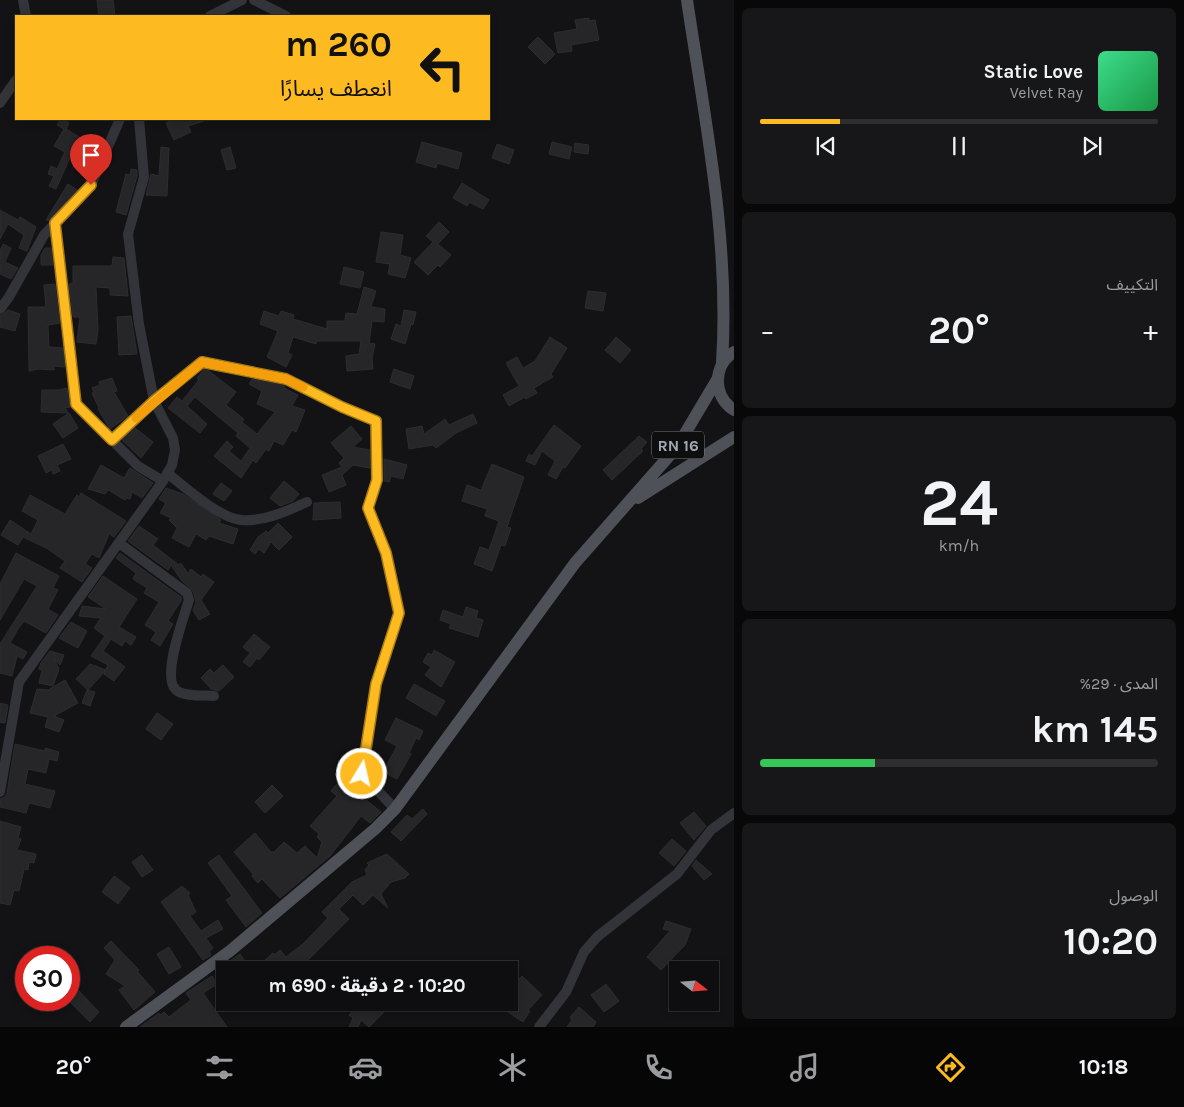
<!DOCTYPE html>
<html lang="ar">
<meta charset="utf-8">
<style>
body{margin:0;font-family:Karla,"Noto Sans Arabic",sans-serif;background:#171719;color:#f1f3f6;direction:rtl;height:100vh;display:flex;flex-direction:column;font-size:19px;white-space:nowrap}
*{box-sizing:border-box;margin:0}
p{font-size:16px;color:#9b9c9f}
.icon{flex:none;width:28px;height:28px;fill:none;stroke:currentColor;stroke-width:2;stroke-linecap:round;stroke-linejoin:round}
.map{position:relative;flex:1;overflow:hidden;direction:ltr}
.panel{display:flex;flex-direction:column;gap:8px;padding:8px;background:#080809;width:450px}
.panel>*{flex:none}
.banner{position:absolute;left:15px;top:15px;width:475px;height:105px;border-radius:0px;box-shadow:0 2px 8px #0003,0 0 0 1px #2e2e30;direction:rtl;background:#feba21;color:#111;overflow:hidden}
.needle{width:32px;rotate:107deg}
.controls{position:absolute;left:669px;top:961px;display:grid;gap:10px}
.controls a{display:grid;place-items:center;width:50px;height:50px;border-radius:0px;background:#0e0e10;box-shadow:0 2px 8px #0003,0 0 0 1px #2e2e30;font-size:25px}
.speed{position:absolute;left:15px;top:946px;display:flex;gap:10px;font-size:25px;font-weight:700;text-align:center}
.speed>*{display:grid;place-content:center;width:65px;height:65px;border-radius:50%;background:#0e0e10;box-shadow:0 2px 8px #0003,0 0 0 1px #2e2e30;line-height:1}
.speed .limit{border:8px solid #d22;background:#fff;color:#111}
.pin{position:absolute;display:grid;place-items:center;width:42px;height:42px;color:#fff;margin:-51px -21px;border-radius:50% 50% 50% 0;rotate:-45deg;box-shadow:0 0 5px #0007}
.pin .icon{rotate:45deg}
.me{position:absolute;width:55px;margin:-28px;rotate:9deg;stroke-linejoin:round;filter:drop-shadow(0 0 4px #0008)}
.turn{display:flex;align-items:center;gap:18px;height:105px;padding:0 15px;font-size:22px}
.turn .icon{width:65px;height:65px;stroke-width:2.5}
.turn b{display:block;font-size:35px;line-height:42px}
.big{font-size:38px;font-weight:700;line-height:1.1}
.panel .card{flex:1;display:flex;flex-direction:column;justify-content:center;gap:8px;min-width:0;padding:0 18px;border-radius:8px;background:#171719}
.panel .dial{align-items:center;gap:0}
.dial b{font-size:65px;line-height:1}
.song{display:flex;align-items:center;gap:15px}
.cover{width:60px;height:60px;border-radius:8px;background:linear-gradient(135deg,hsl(150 70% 55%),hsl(140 70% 35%))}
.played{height:5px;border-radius:2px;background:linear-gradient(90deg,#feba21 20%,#2e2e30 20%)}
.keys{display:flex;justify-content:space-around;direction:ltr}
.heat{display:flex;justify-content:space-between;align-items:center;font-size:28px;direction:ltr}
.charge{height:8px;border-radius:4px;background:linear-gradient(90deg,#34c759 29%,#2e2e30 0)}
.trip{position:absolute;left:216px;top:961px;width:302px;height:50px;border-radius:0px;background:#0e0e10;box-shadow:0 2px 8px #0003,0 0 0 1px #2e2e30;font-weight:700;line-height:50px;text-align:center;direction:rtl}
.tab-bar{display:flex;height:80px;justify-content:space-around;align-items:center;background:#060606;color:#9b9c9f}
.tab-bar .icon{width:35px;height:35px}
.tab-bar .selected{color:#feba21}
.tab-bar b{font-size:22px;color:#f1f3f6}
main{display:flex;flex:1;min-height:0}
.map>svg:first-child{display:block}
.building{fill:#262629;stroke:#2d2c31}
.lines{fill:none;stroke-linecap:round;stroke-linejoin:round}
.minor{stroke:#33343a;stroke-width:10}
.major{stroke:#4f5159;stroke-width:12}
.route-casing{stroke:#a57915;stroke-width:12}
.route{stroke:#feba21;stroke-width:9}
.slow{stroke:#f59e0b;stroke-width:9}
.labels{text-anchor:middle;stroke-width:5;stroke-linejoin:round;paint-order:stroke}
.shield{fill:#0e0e0f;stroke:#767a84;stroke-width:1}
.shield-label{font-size:16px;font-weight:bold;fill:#a3a8b6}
</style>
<main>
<section class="panel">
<div class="card">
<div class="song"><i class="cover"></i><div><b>Static Love</b><p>Velvet Ray</p></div></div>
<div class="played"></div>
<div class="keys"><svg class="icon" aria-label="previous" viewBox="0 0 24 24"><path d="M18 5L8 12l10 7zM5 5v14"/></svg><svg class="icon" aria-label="pause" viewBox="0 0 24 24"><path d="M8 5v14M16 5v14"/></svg><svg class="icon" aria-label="next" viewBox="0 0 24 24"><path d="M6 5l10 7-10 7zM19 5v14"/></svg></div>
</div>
<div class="card"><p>التكييف</p>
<div class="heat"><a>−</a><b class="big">20°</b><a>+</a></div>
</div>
<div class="card dial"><b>24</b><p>km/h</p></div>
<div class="card"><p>المدى · 29%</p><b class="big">145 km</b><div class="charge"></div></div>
<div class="card"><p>الوصول</p><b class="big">10:20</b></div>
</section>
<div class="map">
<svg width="734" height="1027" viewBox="0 0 734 1027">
<rect width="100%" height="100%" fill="#131315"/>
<path class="building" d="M97 0H113L115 16H99Z
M589 18V21L595 20 599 40 571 45 572 51 558 53 554 33 577 29 575 20Z
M538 37 555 54 545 64 528 47Z
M61 119 69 123 66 129 89 143 90 141 97 145 98 143 101 145 94 161 76 149 72 156 71 155 56 189 49 186 54 176 48 174 51 166 57 169 65 152 54 146 64 129 57 125Z
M175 119H204V121L188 126 191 132 174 140 166 123Z
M422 142 462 153 458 169 437 163 436 168 416 162Z
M552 142 572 147 569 159 549 154Z
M575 143 589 145 588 154 574 152Z
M497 144 514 150 509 164 492 158Z
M161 147 169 148 167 196 146 195 151 174 159 176Z
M230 147 236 168 227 170 221 150Z
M131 169 137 170V176L126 215 116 212 126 174 130 175Z
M462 183 489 200 483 209 469 202 467 206 453 198Z
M68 184 77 190 48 221 46 220Z
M0 210 18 220 20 217 36 227 27 251 19 248 24 235 8 224 0 239Z
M439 222 449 232 438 244 451 255 440 267 438 265 428 275 414 262 433 242 426 236Z
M381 232 403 235 400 255 411 258 405 278 388 274 390 264 376 262Z
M3 244 11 248 5 262 18 268 11 279 0 274V251Z
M45 248H51L53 265H41V255Z
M113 257 124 258 128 296 110 295V288L96 287 98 330 96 344 77 342 80 317H73L69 284 73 283V266H112Z
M344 267 364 272 360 288 340 284Z
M55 284 60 323 48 325 49 347 63 348 65 367 54 366V370L38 369 29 371 28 307H46L44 285Z
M364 287 376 291 371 307 385 309 384 322 372 321 369 343 375 344 372 358 373 369 347 371 346 356 359 354 361 341H317L316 344 293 337 288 353 292 355 286 367 267 357 278 331 260 324 264 311 279 316 281 311 294 315 293 319 327 329V321H345L346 313 357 314Z
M588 291 606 293 603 311 585 308Z
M8 310 20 314 15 331 0 327V316Z
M404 310 416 312 413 325 411 324 405 344 391 339 396 324 401 326Z
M131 316 137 354 119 355 117 317Z
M550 337 567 348 551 374 553 377 534 388 537 393 526 399 525 397 509 406 503 395 519 386 506 363 517 357 523 368 535 361Z
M616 337 631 350 620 363 605 350Z
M204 369 209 371 236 392 226 405 244 419 242 422 257 434 275 412 257 404 262 391 249 384 252 379 285 386 284 388 298 395 292 406 305 410 296 432 292 430 283 445 274 441 269 451 266 449 256 463 253 460 241 478 214 456 227 441 233 447 229 451 241 461 250 448 236 436 238 433 195 397 187 406 207 424 200 433 168 408 177 397 182 401 199 380 197 378Z
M394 369 414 376 410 389 390 382Z
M112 378 117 391 114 392 128 416 110 429 98 409 99 408 92 393 94 392 92 388 100 385 99 382Z
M67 388 70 407 65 408 68 413 41 412 42 390H59Z
M69 413 78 428 63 438 53 424Z
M473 414 477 423 456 433 436 448 433 445 409 449 406 429 422 426 424 434 445 419 449 425Z
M554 425 581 446 565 468 563 467 556 479 548 475 555 461 542 451 535 465 526 461 529 454 532 456Z
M351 426 362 439 353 447 370 450V468L353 465 342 475 346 485 329 492 322 475 342 467 339 463 344 458 331 443Z
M135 428 153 442 141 458 122 440Z
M639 436 647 442 641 449 643 451 612 480 603 470Z
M63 444 71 459 57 465 60 471 53 474 52 470 46 473 38 456Z
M384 459 407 465 403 479 391 476 389 482 384 481Z
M492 464 524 477 507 527 511 528 505 546 501 545 492 571 474 564 480 547 489 550 499 521 485 516 487 509 462 501 467 485 481 490Z
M101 465 124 478 130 468 153 483 142 498 132 492 130 499 126 498 125 500 108 490 105 494 88 489Z
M284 481 299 494 293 501 280 506 270 498Z
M221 483 232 491 224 501 213 494Z
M166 488 183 494 221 520 219 523 238 529 233 544 209 536 206 540 196 534 189 547 172 538 177 528 169 520 171 518 160 513 166 503 159 499Z
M81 493 126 521 114 537 109 534 99 558 92 554 85 564 92 568 82 582 60 568 65 561 48 549 23 537 18 545 1 535 10 520 31 534 38 520 22 511 30 495 65 514 77 495 79 497Z
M340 502 341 518 313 520 314 503Z
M278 523 292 537 279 550 271 542 264 553 259 549 255 554 250 550 258 537 266 531 268 533Z
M139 526 158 539 153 545 179 565 181 563 188 574 191 569 201 577 203 574 214 582 201 600 210 614 199 620 193 610 196 602 193 591 182 581 171 565 168 570 128 541Z
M16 553 59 576 53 588 58 590 48 609 58 615 46 633 24 621 18 629 10 643 27 652 23 659 17 656 12 676 0 673V644L37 586 24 579 0 620V584Z
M120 553 181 597 182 599 168 621 173 624 160 646 151 640 156 632 145 625 159 602 144 593 147 588 133 579 136 573 116 558Z
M103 576 137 599 119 627 136 637 131 645 125 641 122 646 111 639 103 651 125 667 114 681 104 674 108 665 91 656 105 636 94 628 101 618 79 616 82 606 106 609 88 597Z
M466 607 478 611 476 618 483 620 478 637 449 628 451 624 440 620 443 610 463 617Z
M71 622 87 631 78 648 59 638Z
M254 634 270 647 259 660 257 658 250 667 243 662 250 653 243 647Z
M434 650 455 662 441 687 425 675 431 667 423 662 428 653 432 655Z
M50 651 64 655 60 665 54 659 59 669 53 686 39 683 42 670 39 669 41 663Z
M90 664 106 670 88 690 76 679Z
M223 665 234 677 219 691 211 689 201 678 210 669 214 673Z
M65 680 78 703 54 716 64 720 59 732 45 727 48 717 30 713 37 689 48 690Z
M414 684 445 701 436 716 406 698Z
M87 690 95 692 90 706 82 703Z
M0 703 8 705 5 723 0 722Z
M157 713 173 724 161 740 146 729Z
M396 718 423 731 419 740 416 738 409 753 411 754 397 779 383 772 397 746 385 740Z
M15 744 45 751V748L59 752 57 761 49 759 46 773 28 769 25 784 55 791 50 808 29 803 26 813 0 807V799L5 797 7 793Z
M373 762 383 767 377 780 369 772Z
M340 780 354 790 360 782 370 792 365 799 381 812 370 823 361 816 330 856 280 898 262 879 258 883 252 876 253 874 234 852 255 833 271 852H274L284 842 297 853 305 846 317 858 322 842 317 837 319 834 310 826 337 796 331 791Z
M272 785 283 796 265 813 255 802Z
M423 809 427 814 401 841 391 832 407 815 412 819Z
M694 812 706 826 694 840 680 823Z
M0 821 21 827 18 838 21 839 17 850 36 854 34 863 29 862 28 870 24 869 19 891 14 890 10 905 0 903Z
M672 839 686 851 674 866 659 853Z
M387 854 409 874 405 878 391 882 381 894 388 908 373 895 363 905 353 895 339 909 349 919 309 959 292 970H259L267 963 265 960 273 953 274 955 280 950 286 957 303 944 328 918 322 912 352 882 367 875 365 870 369 865 367 863Z
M142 855 153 870 142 877 132 862Z
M219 855 262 913 246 927 226 900 232 896 208 863Z
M696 860 712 874 704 880 692 866Z
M114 876 130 888 118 904 102 892Z
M182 886 190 893 188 895 196 912 190 916 201 931 218 920 223 929 206 938 213 948 209 951 211 955 203 960 161 902Z
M666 921 691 929 685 945 661 970 647 957 670 931 663 929Z
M111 941 139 970 137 971 155 992 134 1010 119 990 125 986 106 974 115 960 104 948Z
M169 947 181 967 169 974 157 954Z
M240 954 251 970H232L227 963Z
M212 976 217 984 203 993 227 1027H140L159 1013 161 1015 164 1012 169 1017 191 1000 186 993Z
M522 976 542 995 528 1010 530 1011 523 1022 505 1010 518 991 513 986Z
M606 984 619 1001 604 1012 591 995Z
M76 988 99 1012 90 1022 69 1001V995Z
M362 1002H394L369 1027 361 1020 358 1027H349L353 1018 349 1015Z
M579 1007 596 1022 593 1027H567L572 1020 570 1017Z"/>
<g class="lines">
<path class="minor" d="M23 0 26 16
M254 0 286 16
M210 16 242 0
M0 103 16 80
M139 119 144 177 128 234 139 324 154 401 173 438 175 450 172 465 163 481
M0 309 9 297 44 235 91 185 120 119
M112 440 154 401 202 362 286 379 342 407 377 421V480L368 508 386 553 399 613 376 684 362 774 395 809
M167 473C185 487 219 518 241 520 264 522 287 511 307 502
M119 543 187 593 189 600C184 617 161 677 176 690 184 697 204 695 214 696
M0 792 19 682 163 481 138 466 76 404 55 223
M539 1027 566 992 584 952 597 937 677 874 711 830 734 813"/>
<path class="major" d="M687 0C705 121 730 240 722 363
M734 352C713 365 712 396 734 410
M638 498 734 437
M126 1027 230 951 375 829 395 809 575 563 677 447 718 378"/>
</g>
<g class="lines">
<defs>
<path id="route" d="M91 185 55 223 76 404 112 440 154 401 202 362 286 379 342 407 376 421 377 480 368 508 386 553 399 613 376 684 362 774"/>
</defs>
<use href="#route" class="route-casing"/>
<use href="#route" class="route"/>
<path class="slow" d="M136 418 202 362 286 379 303 387"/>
</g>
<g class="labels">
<rect class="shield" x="652" y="431.5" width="52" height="27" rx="4"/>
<g class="shield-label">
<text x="678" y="451">RN 16</text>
</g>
</g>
</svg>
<div class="controls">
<a><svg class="needle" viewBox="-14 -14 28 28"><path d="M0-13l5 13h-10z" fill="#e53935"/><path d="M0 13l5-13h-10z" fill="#9b9c9f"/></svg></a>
</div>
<div class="speed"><div class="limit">30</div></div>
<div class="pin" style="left:91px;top:185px;background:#d93025"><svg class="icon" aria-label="arrive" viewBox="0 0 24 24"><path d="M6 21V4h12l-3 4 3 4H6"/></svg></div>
<svg class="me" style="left:362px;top:774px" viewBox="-20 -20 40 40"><circle r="17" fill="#feba21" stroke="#fff" stroke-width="3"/><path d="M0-11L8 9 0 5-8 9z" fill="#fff"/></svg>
<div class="trip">10:20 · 2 دقيقة · 690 m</div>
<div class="banner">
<div class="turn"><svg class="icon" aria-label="left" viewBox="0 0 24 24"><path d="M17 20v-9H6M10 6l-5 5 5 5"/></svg><div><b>260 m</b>انعطف يسارًا</div></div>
</div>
</div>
</main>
<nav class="tab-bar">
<b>10:18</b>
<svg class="icon selected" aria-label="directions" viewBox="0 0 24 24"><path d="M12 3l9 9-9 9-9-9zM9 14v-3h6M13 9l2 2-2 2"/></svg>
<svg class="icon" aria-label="music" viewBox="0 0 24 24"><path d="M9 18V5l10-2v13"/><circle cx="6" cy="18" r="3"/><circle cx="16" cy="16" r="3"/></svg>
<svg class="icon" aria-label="phone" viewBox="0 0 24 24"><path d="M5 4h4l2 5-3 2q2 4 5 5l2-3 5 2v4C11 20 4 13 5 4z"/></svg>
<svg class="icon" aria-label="climate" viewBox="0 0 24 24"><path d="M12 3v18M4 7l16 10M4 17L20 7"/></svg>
<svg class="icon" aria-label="car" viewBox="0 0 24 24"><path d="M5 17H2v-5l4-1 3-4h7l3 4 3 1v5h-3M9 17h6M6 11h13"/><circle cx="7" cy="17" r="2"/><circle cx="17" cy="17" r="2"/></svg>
<svg class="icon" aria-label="filters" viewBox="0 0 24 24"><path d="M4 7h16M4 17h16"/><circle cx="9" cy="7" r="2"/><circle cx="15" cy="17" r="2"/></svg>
<b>20°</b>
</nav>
